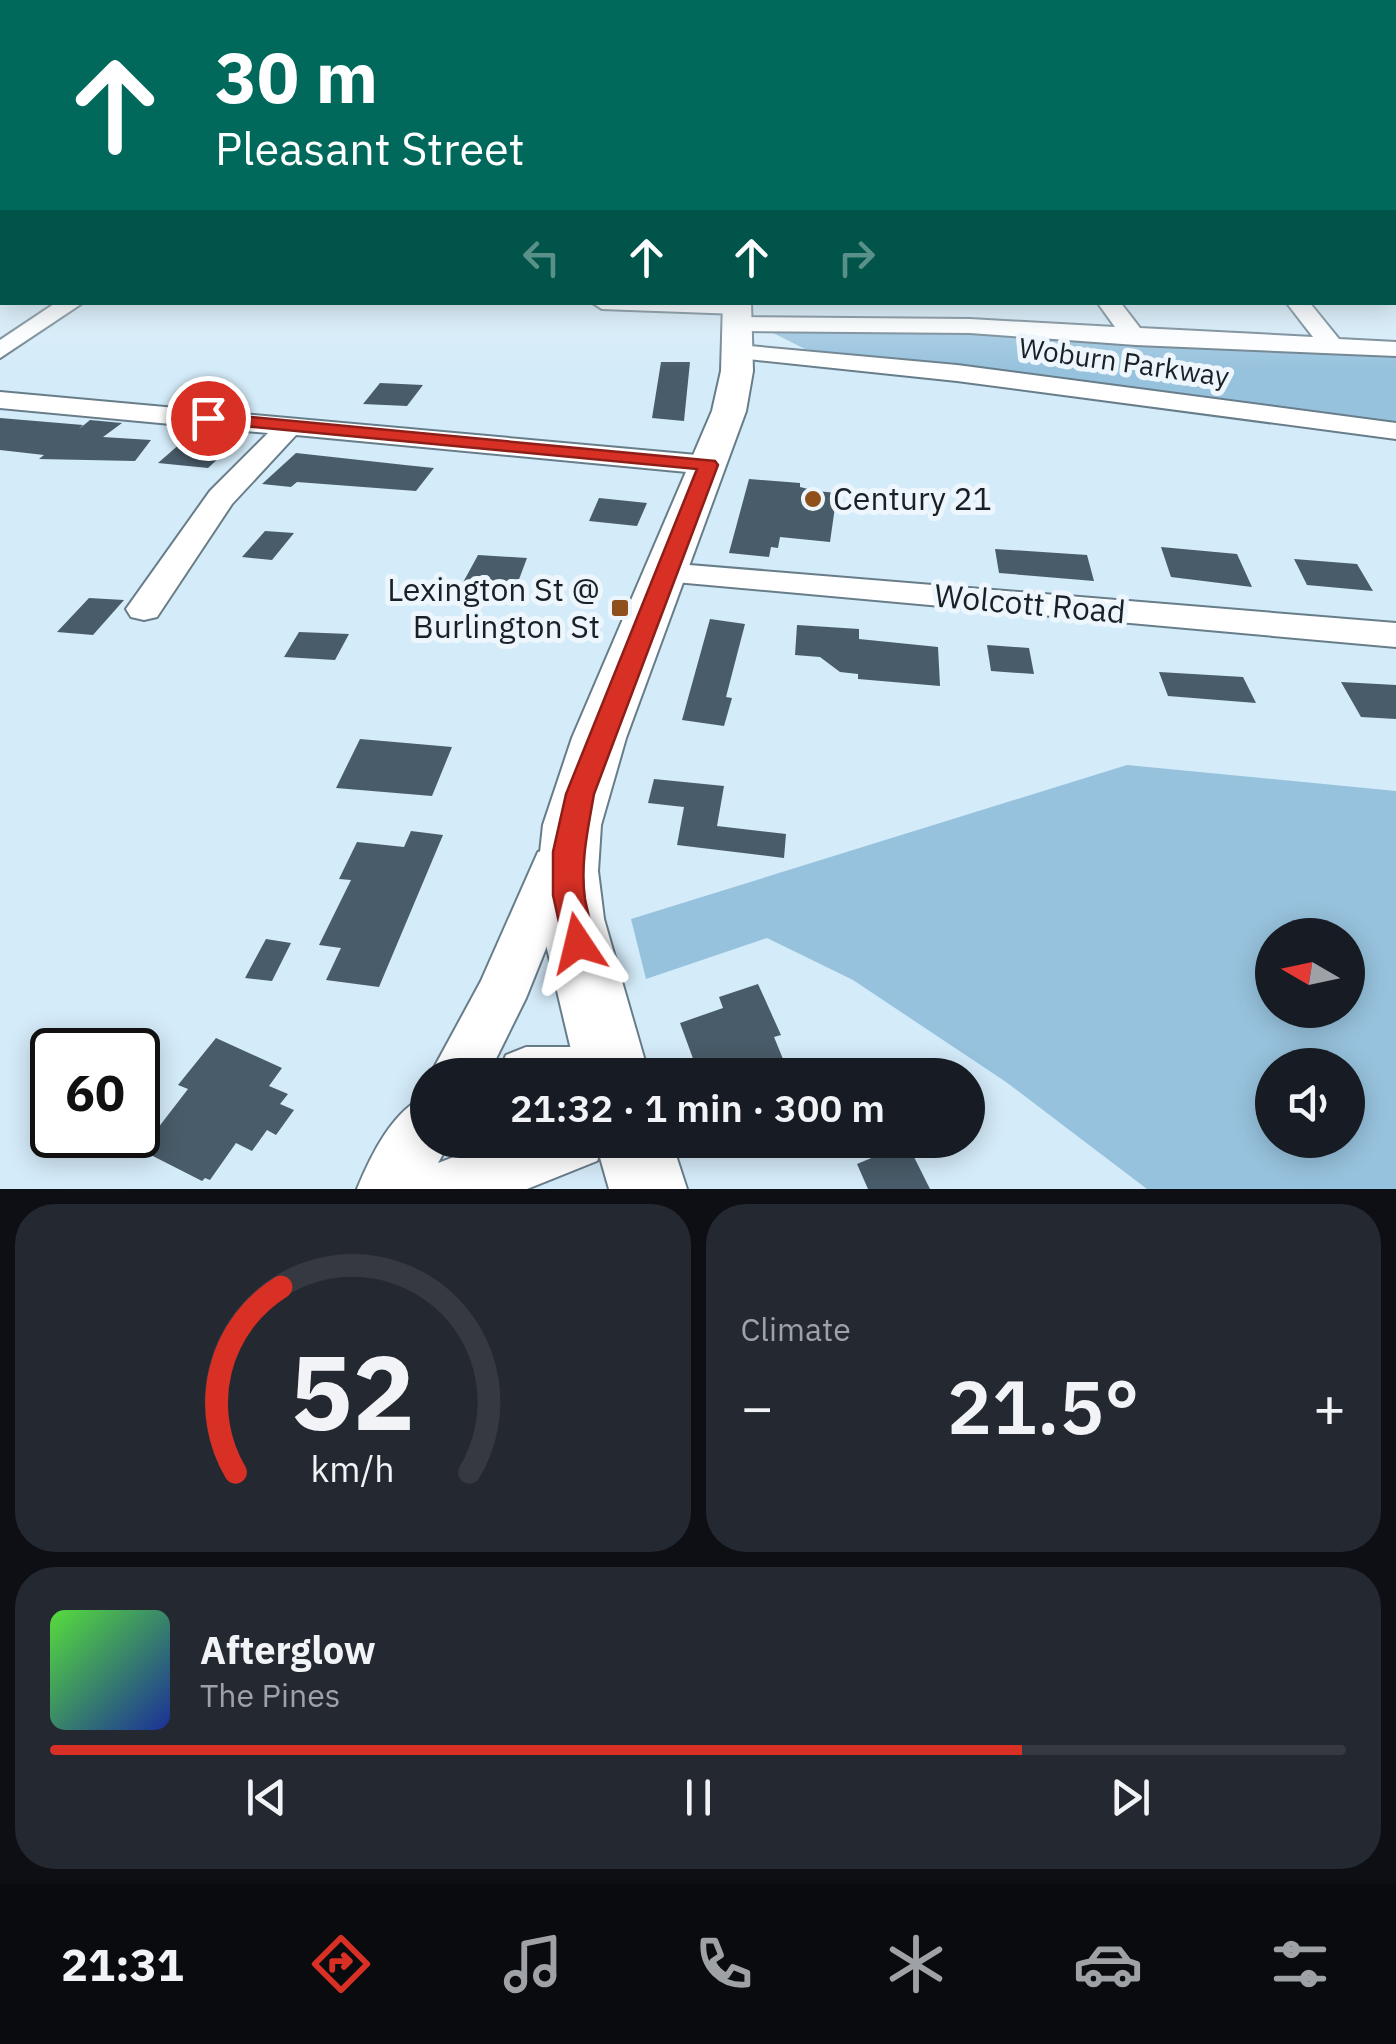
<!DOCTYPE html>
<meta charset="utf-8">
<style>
body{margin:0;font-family:"IBM Plex Sans",sans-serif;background:#242831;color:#f1f3f6;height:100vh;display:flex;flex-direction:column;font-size:38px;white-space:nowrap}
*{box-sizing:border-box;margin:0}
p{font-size:32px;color:#9ea1a6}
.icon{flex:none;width:55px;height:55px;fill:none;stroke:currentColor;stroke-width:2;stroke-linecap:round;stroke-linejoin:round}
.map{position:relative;height:1189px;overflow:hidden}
.panel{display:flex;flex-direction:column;gap:15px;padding:15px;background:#0d0f14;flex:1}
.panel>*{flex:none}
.top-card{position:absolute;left:0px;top:0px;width:1398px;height:305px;box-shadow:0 5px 25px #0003;background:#00695c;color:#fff;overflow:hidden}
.needle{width:65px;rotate:279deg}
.tools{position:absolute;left:1255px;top:918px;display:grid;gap:20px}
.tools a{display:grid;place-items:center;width:110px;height:110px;border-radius:50%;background:#171b24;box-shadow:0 5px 25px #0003;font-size:50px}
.speed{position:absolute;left:30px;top:1028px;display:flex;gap:20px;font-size:50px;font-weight:700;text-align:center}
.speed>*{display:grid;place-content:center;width:130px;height:130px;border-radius:50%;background:#171b24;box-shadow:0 5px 25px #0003;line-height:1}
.speed .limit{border:5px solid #111;border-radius:15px;background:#fff;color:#111}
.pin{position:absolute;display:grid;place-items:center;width:85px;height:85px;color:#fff;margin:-42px;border:5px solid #fff;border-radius:50%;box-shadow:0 2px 10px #0007}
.me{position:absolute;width:110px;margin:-55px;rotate:350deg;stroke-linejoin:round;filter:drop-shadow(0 0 8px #0008)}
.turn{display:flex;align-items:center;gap:35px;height:210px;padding:0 50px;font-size:45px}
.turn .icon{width:130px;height:130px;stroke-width:2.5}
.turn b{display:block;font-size:70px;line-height:85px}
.lanes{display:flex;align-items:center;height:95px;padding:0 50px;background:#0003;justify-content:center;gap:50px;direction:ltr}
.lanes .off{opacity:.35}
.big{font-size:75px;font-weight:600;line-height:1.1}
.panel .card{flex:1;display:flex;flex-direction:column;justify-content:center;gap:15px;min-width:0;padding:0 35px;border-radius:40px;background:#242831}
.panel .dial{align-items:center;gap:0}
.dial svg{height:260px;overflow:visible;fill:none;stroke:#363941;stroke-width:7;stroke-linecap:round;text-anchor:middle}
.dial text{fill:#f1f3f6;stroke:none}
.song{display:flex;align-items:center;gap:30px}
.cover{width:120px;height:120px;border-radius:15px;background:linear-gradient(135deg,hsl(110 70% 55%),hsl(230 70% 35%))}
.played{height:10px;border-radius:5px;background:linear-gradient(90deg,#d93025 75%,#363941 75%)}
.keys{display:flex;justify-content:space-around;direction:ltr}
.heat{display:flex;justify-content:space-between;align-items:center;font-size:55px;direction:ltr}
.panel .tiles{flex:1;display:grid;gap:15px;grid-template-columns:1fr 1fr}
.card:last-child{grid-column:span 2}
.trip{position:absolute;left:410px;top:1058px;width:575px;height:100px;border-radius:50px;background:#171b24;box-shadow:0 5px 25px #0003;font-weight:600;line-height:100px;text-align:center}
.tab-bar{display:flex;height:160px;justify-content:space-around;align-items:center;background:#090b0e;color:#9ea1a6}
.tab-bar .icon{width:70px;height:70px}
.tab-bar .selected{color:#d93025}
.tab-bar b{font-size:45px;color:#f1f3f6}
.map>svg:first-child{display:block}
.green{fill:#97c2dd;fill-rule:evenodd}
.building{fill:#495c69}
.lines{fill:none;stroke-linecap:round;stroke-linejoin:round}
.minor-casing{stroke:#687d8a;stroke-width:4}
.major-casing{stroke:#687d8a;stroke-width:4}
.minor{fill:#fff;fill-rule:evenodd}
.major{fill:#fff;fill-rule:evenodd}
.route{fill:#d93025;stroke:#8d1f18;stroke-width:2.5}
.poi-dot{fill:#90501b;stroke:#edf6fc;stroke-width:4}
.labels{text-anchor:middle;stroke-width:10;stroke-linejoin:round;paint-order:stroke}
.far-street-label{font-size:28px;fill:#192127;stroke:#edf6fc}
.poi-label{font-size:32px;fill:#192127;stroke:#edf6fc;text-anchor:start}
.street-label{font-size:32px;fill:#192127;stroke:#edf6fc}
</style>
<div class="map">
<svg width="1396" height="1189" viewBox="0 0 1396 1189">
<rect width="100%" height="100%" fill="#d4ebf9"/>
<path class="green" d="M789 329 978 332 1396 355V427L832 355 805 349 773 333Z
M1127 765 1396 791V1189H1147L1006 1082 853 980 767 938 646 979 631 919ZM1348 935V1010H1272V935ZM1348 1065V1140H1272V1065Z"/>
<path class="building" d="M661 362H690L684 421 652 418Z
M380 383 423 385 407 406 363 404Z
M0 418 83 425 79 429 90 420 122 423 103 437 151 440 135 461 39 459 44 455 0 450Z
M182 442 233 445 208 468 158 463Z
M296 453 405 465 434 468 416 491 297 482 291 487 262 484Z
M749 479 800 483V487L816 491 837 493 830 542 780 537 778 548 771 547 769 557 729 553Z
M599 498 647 503 637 526 589 521Z
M265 531 294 533 272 560 242 557Z
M1161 547 1237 554 1252 587 1171 577Z
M995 549 1087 555 1094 581 999 573Z
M478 555 527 558 515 590 460 588Z
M1294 559 1357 564 1373 591 1307 585Z
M89 598 124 600 93 635 57 632Z
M710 619 745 624 726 697 732 698 724 726 682 720Z
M797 625 859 629V639L938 647 940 686 858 679V674L840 672 820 657 795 655Z
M299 632 349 634 335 660 284 657Z
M987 645 1029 648 1034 674 991 671Z
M1159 672 1243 677 1256 703 1168 696Z
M1341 682 1396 685V719L1361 717Z
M360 739 452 747 432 796 336 788Z
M654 779 724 786 717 826 786 834 784 858 677 845 684 807 648 803Z
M411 831 443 835 379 987 326 980 341 948 319 945 351 880 339 879 357 842 404 847Z
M266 939 291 943 272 981 245 978Z
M758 984 781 1035 774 1037 783 1059 740 1075H699L680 1023 723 1008 719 997Z
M216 1038 282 1068 269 1086 288 1094 280 1104 294 1110 276 1135 267 1130 252 1151 236 1143 210 1180 205 1178 202 1181 141 1150 188 1089 178 1085Z
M907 1143 930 1189H868L857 1164Z"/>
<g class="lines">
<defs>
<path id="minor" d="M1395 220 1396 221V233L1395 232Z
M0 274H2V287H0Z
M1395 284H1396V296H1395Z
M57 302H84L0 358V340Z
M591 302H746L749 307 738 314 602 309Z
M1097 302H1120L1140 328 1313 337 1286 302H1309L1339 339 1396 342V356L1136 345 970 333 738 331 727 324 738 317 970 319 1115 327Z
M738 345 957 365 1396 423V439L957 381 729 357 726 352Z
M0 392 708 456 718 459 723 465 718 471 708 474 296 435 232 504 157 617 144 620 131 617 126 609 210 491 268 433 0 408Z
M665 563 1396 623V647L653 580 648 573 653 566Z
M555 847 572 852 579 866 526 998 488 1075H430L481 981 538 852Z
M526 1047H581L601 1055 609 1075H498L506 1055Z
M428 1095V1140H451L438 1163 498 1140H606L597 1161 527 1189H357C371 1155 393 1109 428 1095Z"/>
<path id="major" d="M723 302H751L753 371 746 411 626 738 601 825 598 871 604 919 649 1075H577L540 919 538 871 543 825 572 738 712 411 721 371Z
M595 1140H671L687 1189H609Z"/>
</defs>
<use href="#minor" class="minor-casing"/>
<use href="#major" class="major-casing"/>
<use href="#minor" class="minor"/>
<use href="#major" class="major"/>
</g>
<linearGradient id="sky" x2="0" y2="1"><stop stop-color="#72aad6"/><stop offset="0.55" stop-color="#ecf6fc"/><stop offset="1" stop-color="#ecf6fc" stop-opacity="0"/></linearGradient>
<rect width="1396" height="369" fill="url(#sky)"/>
<path class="route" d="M208 413 715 461 718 465 594 794C588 829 580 863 585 899 588 917 597 936 589 954L578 958 566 954 553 895V852L566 794 697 469 202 422 199 418Z"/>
<g class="poi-dot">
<circle cx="813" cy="499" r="10"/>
<rect x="610" y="598" width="20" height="20" rx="5"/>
</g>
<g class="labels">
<g class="far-street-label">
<text transform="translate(1124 362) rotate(8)" y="10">Woburn Parkway</text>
</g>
<g class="poi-label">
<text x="833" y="510">Century 21</text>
<text x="600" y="601" text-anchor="end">Lexington St @<tspan x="600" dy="37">Burlington St</tspan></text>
</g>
<g class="street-label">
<text transform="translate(1030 604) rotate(5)" y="11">Wolcott Road</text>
</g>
</g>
</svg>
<div class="tools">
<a><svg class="needle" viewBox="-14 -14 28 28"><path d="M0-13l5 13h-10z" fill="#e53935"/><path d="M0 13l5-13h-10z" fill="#9ea1a6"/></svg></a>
<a><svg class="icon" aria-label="sound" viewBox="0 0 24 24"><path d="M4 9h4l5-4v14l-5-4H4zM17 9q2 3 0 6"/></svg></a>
</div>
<div class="speed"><div class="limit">60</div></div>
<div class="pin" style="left:208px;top:418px;background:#d93025"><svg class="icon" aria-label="arrive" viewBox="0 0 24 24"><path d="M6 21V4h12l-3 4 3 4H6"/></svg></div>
<svg class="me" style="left:578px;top:943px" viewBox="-20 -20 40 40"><path d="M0-17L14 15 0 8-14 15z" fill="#d93025" stroke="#fff" stroke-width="4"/></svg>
<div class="trip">21:32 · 1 min · 300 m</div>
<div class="top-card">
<div class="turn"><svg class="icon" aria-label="ahead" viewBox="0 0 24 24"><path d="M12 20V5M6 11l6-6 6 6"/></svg><div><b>30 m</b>Pleasant Street</div></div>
<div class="lanes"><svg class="icon off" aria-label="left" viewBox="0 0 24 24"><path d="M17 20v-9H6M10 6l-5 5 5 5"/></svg><svg class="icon" aria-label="ahead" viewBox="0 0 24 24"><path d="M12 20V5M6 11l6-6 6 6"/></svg><svg class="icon" aria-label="ahead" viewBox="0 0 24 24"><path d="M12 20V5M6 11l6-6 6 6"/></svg><svg class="icon off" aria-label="right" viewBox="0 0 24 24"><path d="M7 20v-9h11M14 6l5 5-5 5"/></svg></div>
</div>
</div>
<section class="panel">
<div class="tiles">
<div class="card dial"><svg viewBox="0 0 100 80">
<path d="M14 69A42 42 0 1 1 86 69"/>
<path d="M14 69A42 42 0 0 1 28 12" stroke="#d93025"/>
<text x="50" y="56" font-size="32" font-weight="700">52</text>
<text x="50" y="72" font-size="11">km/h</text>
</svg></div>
<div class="card"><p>Climate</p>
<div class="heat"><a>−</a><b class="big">21.5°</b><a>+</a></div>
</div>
<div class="card">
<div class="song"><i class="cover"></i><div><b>Afterglow</b><p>The Pines</p></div></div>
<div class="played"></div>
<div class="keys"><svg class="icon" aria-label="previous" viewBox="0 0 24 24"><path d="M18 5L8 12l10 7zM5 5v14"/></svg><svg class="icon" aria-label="pause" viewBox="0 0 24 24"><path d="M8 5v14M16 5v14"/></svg><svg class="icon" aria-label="next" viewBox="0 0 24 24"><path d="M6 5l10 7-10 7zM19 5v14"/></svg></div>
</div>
</div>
</section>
<nav class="tab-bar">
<b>21:31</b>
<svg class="icon selected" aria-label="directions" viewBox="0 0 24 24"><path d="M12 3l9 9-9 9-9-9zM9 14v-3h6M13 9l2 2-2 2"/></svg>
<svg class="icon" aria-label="music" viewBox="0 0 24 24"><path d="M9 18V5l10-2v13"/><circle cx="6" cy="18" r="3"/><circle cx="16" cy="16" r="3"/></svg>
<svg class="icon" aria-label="phone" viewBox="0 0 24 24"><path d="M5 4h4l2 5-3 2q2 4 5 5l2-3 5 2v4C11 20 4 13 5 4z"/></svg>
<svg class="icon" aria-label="climate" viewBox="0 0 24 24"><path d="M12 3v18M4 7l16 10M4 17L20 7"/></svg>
<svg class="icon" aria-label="car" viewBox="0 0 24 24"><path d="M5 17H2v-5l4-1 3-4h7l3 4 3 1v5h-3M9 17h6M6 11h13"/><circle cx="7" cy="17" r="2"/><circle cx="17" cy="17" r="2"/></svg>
<svg class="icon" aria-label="filters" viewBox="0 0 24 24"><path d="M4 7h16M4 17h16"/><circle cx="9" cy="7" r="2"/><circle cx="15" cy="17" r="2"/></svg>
</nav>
